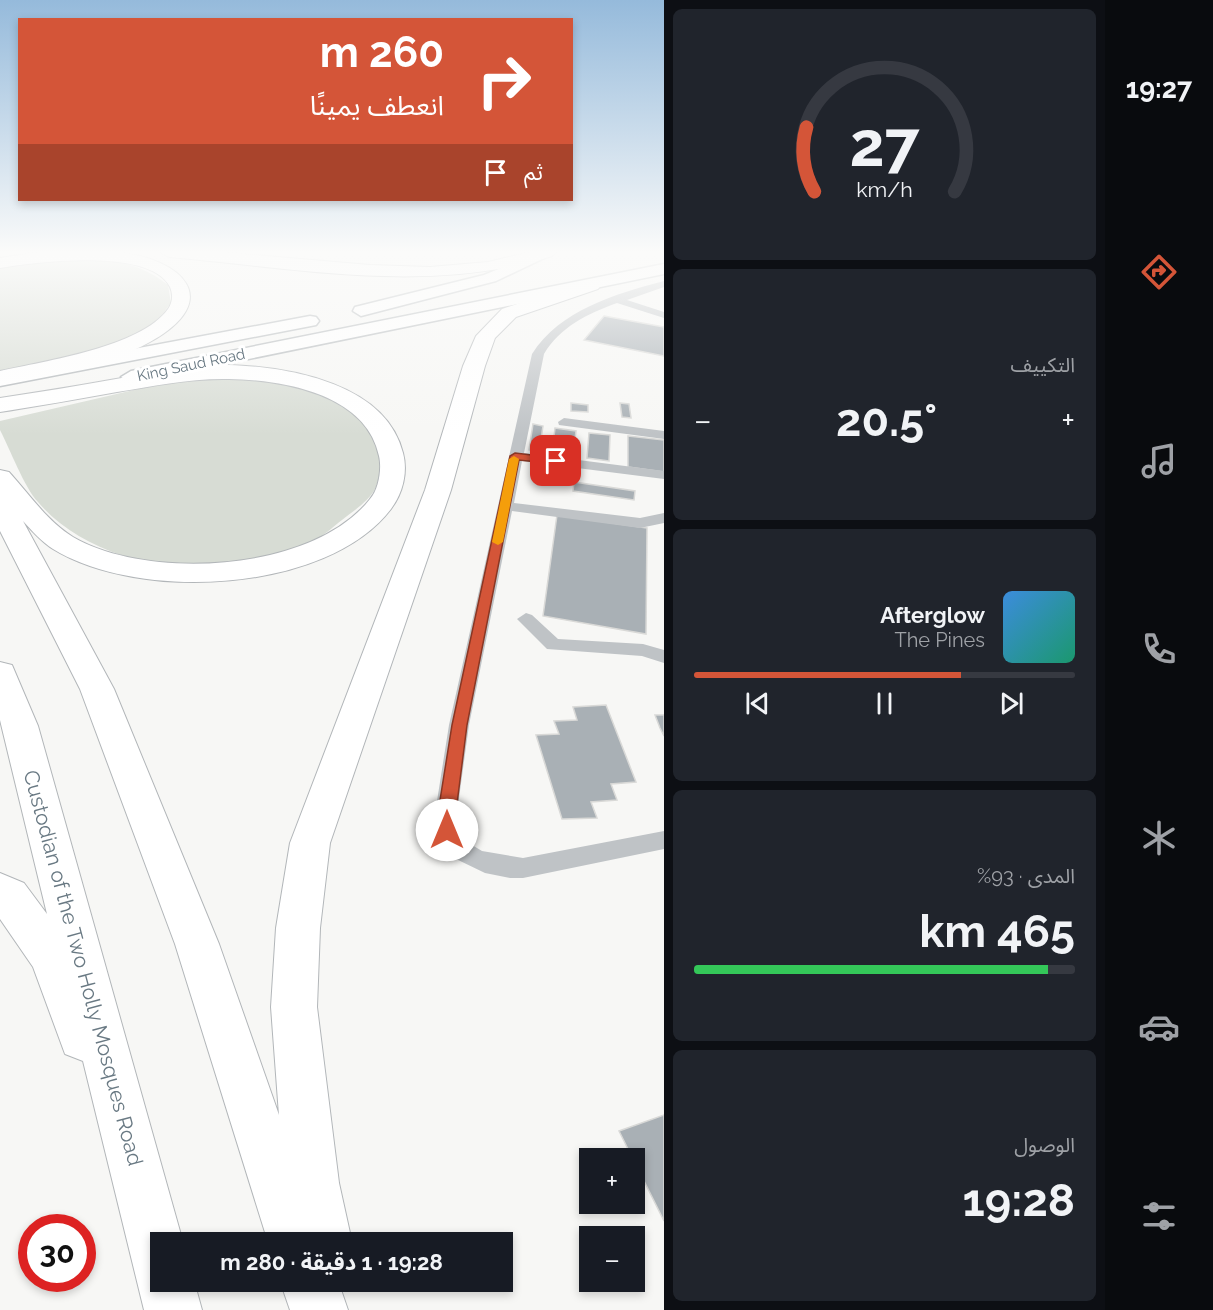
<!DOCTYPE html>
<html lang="ar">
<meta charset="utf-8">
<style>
body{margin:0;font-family:Raleway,"Noto Sans Arabic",sans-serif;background:#20242c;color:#f1f3f6;direction:rtl;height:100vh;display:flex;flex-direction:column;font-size:22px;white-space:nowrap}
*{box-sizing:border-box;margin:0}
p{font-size:20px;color:#9ea1a6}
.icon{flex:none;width:33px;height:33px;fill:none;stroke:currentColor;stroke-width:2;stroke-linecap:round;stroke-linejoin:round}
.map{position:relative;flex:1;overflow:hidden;direction:ltr}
.side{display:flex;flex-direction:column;gap:9px;padding:9px;background:#0d0f14;width:441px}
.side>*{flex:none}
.guide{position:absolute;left:18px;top:18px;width:555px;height:183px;border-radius:0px;box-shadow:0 3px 9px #0003;direction:rtl;background:#d45538;color:#fff;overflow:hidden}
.tools{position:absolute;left:579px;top:1148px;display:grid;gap:12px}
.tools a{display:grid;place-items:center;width:66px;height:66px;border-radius:0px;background:#171b24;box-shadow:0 3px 9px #0003;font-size:30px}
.speed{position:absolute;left:18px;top:1214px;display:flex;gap:12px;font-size:30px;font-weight:700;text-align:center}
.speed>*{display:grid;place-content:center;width:78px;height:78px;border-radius:50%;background:#171b24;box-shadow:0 3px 9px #0003;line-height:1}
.speed .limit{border:9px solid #d22;background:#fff;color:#111}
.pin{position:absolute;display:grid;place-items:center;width:51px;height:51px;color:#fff;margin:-26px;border-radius:12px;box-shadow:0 3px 9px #0006}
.me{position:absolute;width:66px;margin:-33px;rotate:0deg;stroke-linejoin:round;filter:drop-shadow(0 0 4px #0008)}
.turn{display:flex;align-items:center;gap:21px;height:126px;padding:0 30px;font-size:27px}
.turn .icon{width:78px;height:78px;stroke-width:2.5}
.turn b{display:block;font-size:42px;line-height:51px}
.then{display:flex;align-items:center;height:57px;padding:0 30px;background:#0003;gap:12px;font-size:22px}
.big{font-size:45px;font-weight:700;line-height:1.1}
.side .tile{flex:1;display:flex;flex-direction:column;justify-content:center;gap:9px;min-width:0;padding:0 21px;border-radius:9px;background:#20242c}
.side .dial{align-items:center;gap:0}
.dial svg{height:156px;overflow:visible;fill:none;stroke:#363941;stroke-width:7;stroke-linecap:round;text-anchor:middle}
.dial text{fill:#f1f3f6;stroke:none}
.song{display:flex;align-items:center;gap:18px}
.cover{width:72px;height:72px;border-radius:9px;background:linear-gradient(135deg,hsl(210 70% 55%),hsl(160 70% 35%))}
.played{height:6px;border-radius:3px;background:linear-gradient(90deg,#d45538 70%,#363941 70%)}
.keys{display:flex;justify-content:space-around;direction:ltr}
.heat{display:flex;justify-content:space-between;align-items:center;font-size:33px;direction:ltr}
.charge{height:9px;border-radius:4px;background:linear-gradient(90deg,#34c759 93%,#363941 0)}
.trip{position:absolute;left:150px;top:1232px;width:363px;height:60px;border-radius:0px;background:#171b24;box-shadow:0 3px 9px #0003;font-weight:700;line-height:60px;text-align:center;direction:rtl}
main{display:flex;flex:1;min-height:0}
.tabs{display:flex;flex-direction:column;width:108px;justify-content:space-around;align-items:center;background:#090b0e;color:#9ea1a6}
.tabs .icon{width:42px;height:42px}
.tabs .current{color:#d45538}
.tabs b{font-size:27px;color:#f1f3f6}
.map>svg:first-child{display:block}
.green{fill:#d7dcd4}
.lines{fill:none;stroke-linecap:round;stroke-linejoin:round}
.stream{stroke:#b8c4c8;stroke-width:3}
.building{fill:#a9b0b5;stroke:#d9d9d7;stroke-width:1.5}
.primary-casing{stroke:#b2b7ba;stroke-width:3}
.highway-casing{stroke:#b2b6b9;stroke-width:2}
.street{fill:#bfc3c6;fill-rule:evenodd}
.primary{fill:#fff;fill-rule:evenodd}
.highway{fill:#fff;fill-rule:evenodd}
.route{fill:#d45538;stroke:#8a3724;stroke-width:1.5}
.slow{fill:#f59e0b}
.labels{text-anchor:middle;stroke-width:6;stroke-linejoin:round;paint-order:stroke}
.far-street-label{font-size:15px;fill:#697983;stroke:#fff}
.near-street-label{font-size:21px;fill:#697983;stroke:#fff}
</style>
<main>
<nav class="tabs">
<b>19:27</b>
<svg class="icon current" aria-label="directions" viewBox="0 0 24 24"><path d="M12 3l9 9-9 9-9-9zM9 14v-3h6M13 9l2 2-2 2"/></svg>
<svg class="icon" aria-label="music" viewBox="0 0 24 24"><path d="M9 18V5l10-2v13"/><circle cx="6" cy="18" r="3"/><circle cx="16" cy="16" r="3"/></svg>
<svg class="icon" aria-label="phone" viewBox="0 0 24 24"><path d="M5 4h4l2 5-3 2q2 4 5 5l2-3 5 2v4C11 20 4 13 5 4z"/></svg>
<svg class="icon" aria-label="climate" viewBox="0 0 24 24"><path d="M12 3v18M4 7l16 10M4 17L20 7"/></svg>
<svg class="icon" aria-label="car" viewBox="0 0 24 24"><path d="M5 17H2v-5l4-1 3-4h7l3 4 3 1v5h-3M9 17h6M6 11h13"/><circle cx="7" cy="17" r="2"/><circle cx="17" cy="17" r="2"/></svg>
<svg class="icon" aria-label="filters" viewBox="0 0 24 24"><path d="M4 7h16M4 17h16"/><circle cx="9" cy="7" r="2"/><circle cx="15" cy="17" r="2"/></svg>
</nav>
<section class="side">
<div class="tile dial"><svg viewBox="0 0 100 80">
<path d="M14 69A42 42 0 1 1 86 69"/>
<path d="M14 69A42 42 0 0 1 10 36" stroke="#d45538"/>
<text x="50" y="56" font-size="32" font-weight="700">27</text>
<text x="50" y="72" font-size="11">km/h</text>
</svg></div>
<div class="tile"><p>التكييف</p>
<div class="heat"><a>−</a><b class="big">20.5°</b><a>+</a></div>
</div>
<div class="tile">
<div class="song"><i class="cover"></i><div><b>Afterglow</b><p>The Pines</p></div></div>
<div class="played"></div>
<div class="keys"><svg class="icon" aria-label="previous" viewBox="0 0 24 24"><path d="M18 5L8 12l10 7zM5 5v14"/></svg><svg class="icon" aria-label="pause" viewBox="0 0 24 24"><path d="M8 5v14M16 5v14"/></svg><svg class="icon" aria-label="next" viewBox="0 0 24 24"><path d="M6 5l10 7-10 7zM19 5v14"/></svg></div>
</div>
<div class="tile"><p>المدى · 93%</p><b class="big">465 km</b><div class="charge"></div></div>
<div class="tile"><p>الوصول</p><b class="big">19:28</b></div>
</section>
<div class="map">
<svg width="664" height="1310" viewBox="0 0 664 1310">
<rect width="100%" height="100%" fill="#f7f7f5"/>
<path class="green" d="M52 258C96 260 132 256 168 285L171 303C166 309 161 317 156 322 120 352 46 364 0 371V266Z
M210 377C268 379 334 382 371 433 382 448 383 471 375 489 369 501 352 512 342 520 334 526 326 534 317 539 270 565 172 571 121 555 90 545 59 527 38 502 24 487 10 449 0 430V421L177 380Z"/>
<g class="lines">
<path class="stream" d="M660 252 664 254"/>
</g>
<path class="building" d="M604 316 664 327V356L584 340Z
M571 403 588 405V412L571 411Z
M620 403 629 404 631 418 622 417Z
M533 424 543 426 539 452 529 450Z
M555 428 576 431 573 456 552 454Z
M589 433 610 435 609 461 587 458Z
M628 436 664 440V472L628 467Z
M574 482 635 491 634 500 573 491Z
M557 515 647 528 646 634 543 616Z
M606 705 636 782 611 784 617 800 591 802 597 818 562 819 536 735 559 734 554 721 577 720 573 707Z
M655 715H664V736L660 728Z
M664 1115V1221L619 1131Z"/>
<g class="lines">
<defs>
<path id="primary" d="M539 252H557L496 281 361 316 353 311 355 307 484 275Z
M664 264V274L131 383 121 377 131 371Z
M310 316 316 317 319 321 316 325 0 386V374Z"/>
<path id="highway" d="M39 252C65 252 92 249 117 252 183 259 225 300 150 342 105 367 49 373 0 385V371C45 361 141 347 168 309 173 302 173 294 170 287 150 247 35 262 0 268V258Z
M160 252H221L370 265 430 267 488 262 530 252H555L552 256C427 295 296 268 169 257Z
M592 279 598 281 601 285 598 289 516 317 495 338 485 366 451 490 330 843 320 928 317 1007 339 1183 352 1242H268L175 944 80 689 0 531V470L9 472C29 494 48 522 73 537 149 581 313 572 370 499 379 489 382 468 379 456 366 394 283 380 229 379 192 378 153 386 117 392 78 399 39 406 0 412V398C39 392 78 386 116 379 153 372 191 365 229 365 291 367 386 384 403 453 408 472 403 493 391 509 327 593 139 602 53 549 42 542 32 531 23 521L114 689 219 944 279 1115 271 1007 276 928 290 843 425 490 463 366 476 336 502 309Z
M0 662 12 665 38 726 183 1242H160V1281H194L202 1310H144L83 1061 65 1054 33 967 0 919V873L24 883 47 914 0 720Z
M280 1281H338L348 1310H290Z"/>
</defs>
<use href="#primary" class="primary-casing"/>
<use href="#highway" class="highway-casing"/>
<path class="street" d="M664 281V287L627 300 664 312V318L617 303C587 314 560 327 544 354L524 453 664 471V479L522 461 514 503 640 518 664 513V523L640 528 512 511 469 725 456 820 459 830 472 845 482 851 523 858 664 831V849L523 878H510L485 873 456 859 442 840 434 820 449 725 532 354C560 310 615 294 664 281Z
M564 418 664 431V439L559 425 558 422Z
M526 613 532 615 558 639 643 644 664 650V663L642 656 547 649 517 619Z"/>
<use href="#primary" class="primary"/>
<use href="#highway" class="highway"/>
</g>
<linearGradient id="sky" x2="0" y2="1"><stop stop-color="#95badb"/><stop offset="0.58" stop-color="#fbfbfa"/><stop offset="1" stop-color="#fbfbfa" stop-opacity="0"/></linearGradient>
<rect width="664" height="435" fill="url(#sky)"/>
<path class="route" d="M515 453 556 458 561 461 556 464 519 460 467 725 453 835H442L437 819 452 725 510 456Z"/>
<path class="slow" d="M514 456 519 459 503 542 498 545 492 542 509 459Z"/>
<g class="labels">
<g class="far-street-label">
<text transform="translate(191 365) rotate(-12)" y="5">King Saud Road</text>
</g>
<g class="near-street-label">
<text transform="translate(83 968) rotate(75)" y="7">Custodian of the Two Holly Mosques Road</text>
</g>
</g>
</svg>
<div class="tools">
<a>+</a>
<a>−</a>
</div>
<div class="speed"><div class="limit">30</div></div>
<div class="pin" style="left:556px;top:461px;background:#d93025"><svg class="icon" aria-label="arrive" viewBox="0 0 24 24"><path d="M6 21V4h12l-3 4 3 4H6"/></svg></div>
<svg class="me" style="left:447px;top:830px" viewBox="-20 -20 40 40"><circle r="19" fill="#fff"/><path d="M0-13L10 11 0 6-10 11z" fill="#d45538"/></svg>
<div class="trip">19:28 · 1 دقيقة · 280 m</div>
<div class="guide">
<div class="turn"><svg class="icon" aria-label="right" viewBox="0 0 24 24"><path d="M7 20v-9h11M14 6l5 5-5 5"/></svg><div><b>260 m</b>انعطف يمينًا</div></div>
<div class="then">ثم<svg class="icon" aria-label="arrive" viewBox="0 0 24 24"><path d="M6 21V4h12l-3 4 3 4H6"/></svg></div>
</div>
</div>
</main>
